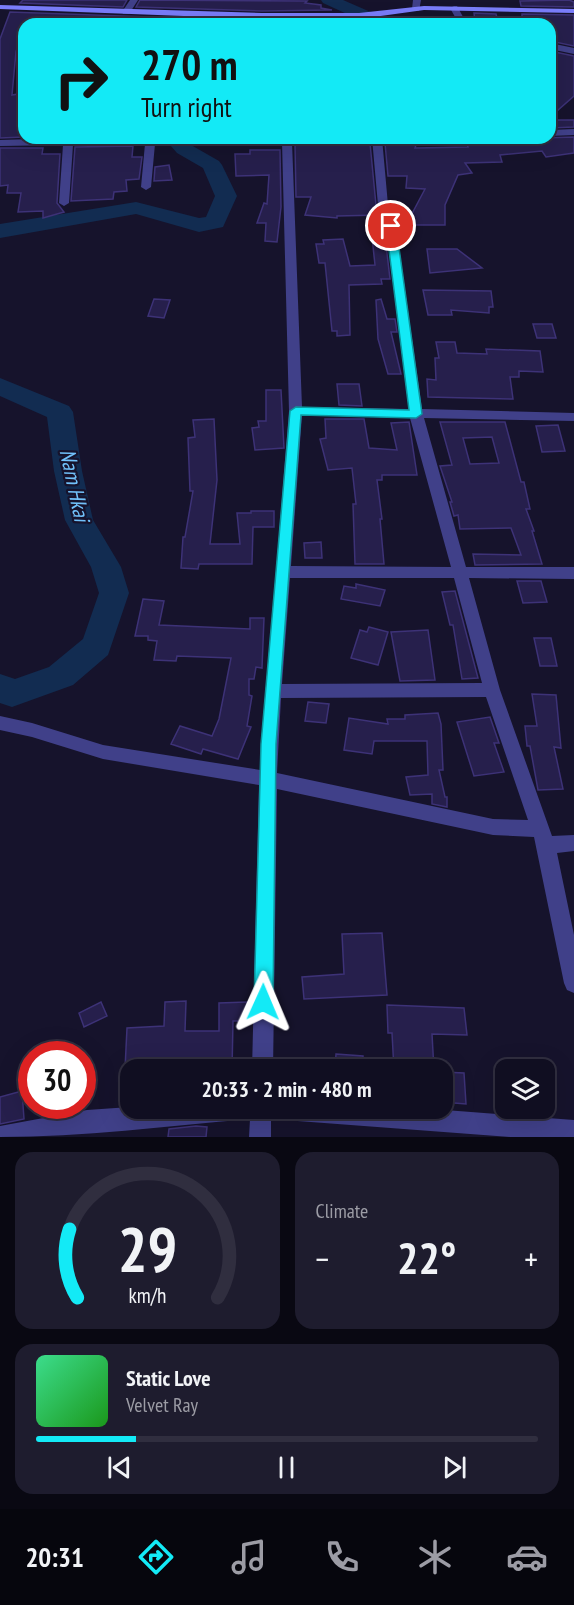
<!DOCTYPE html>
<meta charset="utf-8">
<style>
body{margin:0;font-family:"PT Sans Narrow",sans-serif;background:#1e1c2e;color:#f1f3f6;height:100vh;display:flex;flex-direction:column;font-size:22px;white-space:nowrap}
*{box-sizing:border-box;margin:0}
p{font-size:20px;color:#9c9ca5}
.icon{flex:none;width:33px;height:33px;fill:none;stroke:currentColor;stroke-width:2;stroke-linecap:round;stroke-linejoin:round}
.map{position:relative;height:1137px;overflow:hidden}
.details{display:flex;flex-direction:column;gap:15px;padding:15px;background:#090812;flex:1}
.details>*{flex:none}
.hud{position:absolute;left:18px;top:18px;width:538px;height:126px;border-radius:18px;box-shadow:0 6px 24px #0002,0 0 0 2px #302e3f;background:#13eaf6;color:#111;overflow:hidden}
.buttons{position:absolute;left:495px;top:1059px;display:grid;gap:12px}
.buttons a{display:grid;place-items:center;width:60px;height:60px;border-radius:12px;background:#100e21;box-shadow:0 6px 24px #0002,0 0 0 2px #302e3f;font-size:30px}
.speed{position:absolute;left:18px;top:1041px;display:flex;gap:12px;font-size:30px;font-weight:700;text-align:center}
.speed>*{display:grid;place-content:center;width:78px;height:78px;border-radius:50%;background:#100e21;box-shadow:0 6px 24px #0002,0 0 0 2px #302e3f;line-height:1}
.speed .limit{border:9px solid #d22;background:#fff;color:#111}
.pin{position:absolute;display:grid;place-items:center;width:51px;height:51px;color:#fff;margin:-26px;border:3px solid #fff;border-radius:50%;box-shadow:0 2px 6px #0007}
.me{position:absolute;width:66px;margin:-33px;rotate:1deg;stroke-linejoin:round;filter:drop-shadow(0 0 4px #0008)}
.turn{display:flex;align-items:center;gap:21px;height:126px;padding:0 24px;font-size:27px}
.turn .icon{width:78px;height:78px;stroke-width:2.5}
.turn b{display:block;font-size:42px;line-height:51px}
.big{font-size:45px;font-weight:700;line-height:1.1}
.details .widget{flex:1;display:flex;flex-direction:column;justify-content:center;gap:9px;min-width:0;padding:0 21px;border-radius:18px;background:#1e1c2e}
.details .dial{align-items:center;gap:0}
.dial svg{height:156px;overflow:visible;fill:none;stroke:#302e3f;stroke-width:7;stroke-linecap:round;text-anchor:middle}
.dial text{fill:#f1f3f6;stroke:none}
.song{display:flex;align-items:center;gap:18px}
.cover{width:72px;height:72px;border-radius:9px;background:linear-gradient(135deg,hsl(150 70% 55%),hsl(120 70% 35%))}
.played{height:6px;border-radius:3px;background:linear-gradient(90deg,#13eaf6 20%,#302e3f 20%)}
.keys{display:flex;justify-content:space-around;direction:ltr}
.heat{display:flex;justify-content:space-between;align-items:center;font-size:33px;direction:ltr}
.details .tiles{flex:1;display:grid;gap:15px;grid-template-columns:1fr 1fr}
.widget:last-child{grid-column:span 2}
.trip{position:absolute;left:120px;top:1059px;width:333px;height:60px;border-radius:18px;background:#100e21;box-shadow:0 6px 24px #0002,0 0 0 2px #302e3f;font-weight:700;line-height:60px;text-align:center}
.dock{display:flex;height:96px;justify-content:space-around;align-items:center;background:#06060d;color:#9c9ca5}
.dock .icon{width:42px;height:42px}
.dock .selected{color:#13eaf6}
.dock b{font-size:27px;color:#f1f3f6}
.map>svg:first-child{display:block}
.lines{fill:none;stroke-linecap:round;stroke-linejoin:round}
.river{fill:#122c51;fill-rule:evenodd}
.building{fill:#261f4c;stroke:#3d3277;stroke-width:1.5;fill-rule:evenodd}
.minor{fill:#404089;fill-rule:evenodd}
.tertiary{fill:#404089;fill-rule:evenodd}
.secondary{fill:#7a7dfa;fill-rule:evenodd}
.route{fill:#13eaf6;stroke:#0c98a0;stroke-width:1.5}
.labels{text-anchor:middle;stroke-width:4.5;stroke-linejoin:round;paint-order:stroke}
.water-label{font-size:22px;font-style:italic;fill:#71c1fa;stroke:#16132c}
</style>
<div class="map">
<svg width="574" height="1137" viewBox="0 0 574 1137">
<rect width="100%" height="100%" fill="#16132c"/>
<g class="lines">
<path class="river" d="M321 0H343L389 20 391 24H369L323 3Z
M164 138H185L191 145 219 161 222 165 237 196 223 227 199 232 136 214 0 238V224L136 202 199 218 206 217 215 196 203 168 177 153Z
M0 378 69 406 73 412 82 471 93 520 121 567 129 593 108 655 73 685 12 707 0 703V674L15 679 49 667 83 639 99 593 91 567 65 520 54 471 47 417 0 396Z"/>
</g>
<path class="building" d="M23 0H127L123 7 20 3Z
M140 0 307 1 305 3 321 5V8L332 10 262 11 136 7Z
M569 0 574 2V7L521 6 520 1Z
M10 12 262 21H331L330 24H24L16 52 12 95 24 93V137L0 138V39Z
M474 13 496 14 498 22 475 21Z
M522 14 574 15V46L550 41V24H522Z
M550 51 574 56V96L550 117Z
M550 120H574V127L550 128Z
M574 137V153L546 157 542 151 500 155 502 162 465 163 472 173 458 175 445 205V225H406L425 189 406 188 407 176H388L385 143 417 142 415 148 468 147 467 144H476L475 140Z
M337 143 365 145V143H370L376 205 380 215 337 216V218L305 215 311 197H296L295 144Z
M133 146 132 157H142L139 179 126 180 127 191 114 192 113 199 71 201 75 147Z
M0 148H43L42 154H60L57 203 64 212 43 218V211L18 212 21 193H7L8 185 0 186Z
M250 150H280L281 207 277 242 265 241 266 223H257L264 203 267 204 269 175 236 176 235 154H250Z
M169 165 172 180 154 181 155 167Z
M385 236 390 279H381L382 284 349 285 350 335 337 336V331H332L325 263H319L316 244H324L323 240 343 239 350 266 375 265 372 237Z
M427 249H457L482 268 430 273Z
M423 290 491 291 493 307H489V313L451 310 452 315H428Z
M154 299 170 300 164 318 148 316Z
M381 299 387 319H395L397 332H391L401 374H388L378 339 376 300Z
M533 324H552L556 338H537Z
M436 342H455L457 353 487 354 486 349 540 351 543 372 519 371V377H510L513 399 428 397 427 379 436 380 435 358H439Z
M337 384H359L362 406 339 405Z
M266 390H281L284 448 255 450 252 428 259 427 258 421H266Z
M214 419 217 480 210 544H240L237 513H251V511H274V527H253L252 564H199L198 569 181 568 183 537H185L193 491H190L188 438 195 437 193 420Z
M325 419H364L369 448 397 450 391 423 409 422 417 475H382V480H377L382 519H380L384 564H355L353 504H356L352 468 328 470 320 439 326 438Z
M440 422H505L521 482H524L530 509H526L534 531H532L542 564 475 565 473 554 521 555 511 528 460 529 458 515 454 516 450 502H452L440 466 452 465ZM492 437 499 463 470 464 463 438Z
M558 425 565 451 542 452 536 426Z
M321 542 322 558H305L304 543Z
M517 581H541L547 602 523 603Z
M356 584 385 590 380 606 341 599 344 586 356 588Z
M455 591 478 678 462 679 453 625H450L442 592Z
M143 599 164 601 159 625 250 629V618H264L262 668 256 667 254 679H249V695L252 696 247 726 251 727 238 759 203 749 201 754 171 744 180 726 212 736 219 719 231 658 177 656 176 661 154 660 157 641 148 640V636H135Z
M369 627 388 632 378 665 351 658 360 630 367 632Z
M428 630 435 680 400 681 391 632Z
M534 638H551L557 666H540Z
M532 694 556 695 561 748 554 747 563 789 538 790 530 746H527L525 726H537Z
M308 702 329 704 326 723 305 721Z
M438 713 441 724 443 770H439L445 797H447V807L432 804V794L410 795 406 777 428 775 427 741H374L372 754 344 750 349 718 388 724 387 719H405V715Z
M490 717 499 743H494L504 772 474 776 457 722Z
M382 933 387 995 304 999 302 977 344 974 342 934Z
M186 1001 185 1031H219V1003L247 1002V1021H233L232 1070H184L185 1067 125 1069 127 1028 164 1026 165 1002Z
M101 1002 107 1016 84 1027 79 1013Z
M387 1005 464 1008 467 1035 432 1034 434 1070H394L392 1033H388Z
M336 1054 363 1056V1070H335Z
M442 1072 464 1073 466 1104 442 1102Z
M22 1091 24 1119 0 1124V1097Z
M196 1126 207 1127 206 1137H168L169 1129Z"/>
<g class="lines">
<path class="minor" d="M130 0H138L129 14H123L122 12Z
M413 0H421L419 11 412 9Z
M574 129V135L550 136V130Z
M63 138H341L336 141 292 142 302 407 409 409 386 226 378 205 372 138H382L388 205 396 226 422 409 574 413V421L424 418 466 567H574V579L469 578 500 690 552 836 574 835V851L557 853 574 935V993L567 990 564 983 534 837 493 835 277 789 273 1070H252L259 785 103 759 32 737 0 730V716L32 723 103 745 260 770 289 411 282 142 155 144 151 187 146 190 141 187 145 144 73 145 69 203 64 206 59 203 63 145 0 146V140ZM302 415 410 418 451 567 291 566ZM290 578H454L482 683 282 684ZM486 697 528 820 493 819 277 773 281 698Z
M130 1107 419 1108 574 1120V1137H510L271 1119V1137H249L250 1119C167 1126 83 1137 0 1137V1126L87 1110Z"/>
<path class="tertiary" d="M454 6H457L467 24H459L450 8Z
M550 43 574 48V54L550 49Z"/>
<path class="secondary" d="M0 5 262 13H359L424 6 574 9V13L424 10 359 19H262L0 9Z"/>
</g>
<path class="route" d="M391 223 396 226 422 414 416 418 301 415 276 744 273 1002 270 1009 263 1012 257 1009 254 1002 261 744 290 411 296 407 409 410 386 226Z"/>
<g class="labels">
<g class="water-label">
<text transform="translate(75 485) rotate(78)" y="8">Nam Hkai</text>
</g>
</g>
</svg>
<div class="buttons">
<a><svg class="icon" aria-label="layers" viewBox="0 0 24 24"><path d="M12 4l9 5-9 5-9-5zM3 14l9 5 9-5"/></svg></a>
</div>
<div class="speed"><div class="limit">30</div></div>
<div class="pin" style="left:391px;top:226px;background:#d93025"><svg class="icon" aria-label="arrive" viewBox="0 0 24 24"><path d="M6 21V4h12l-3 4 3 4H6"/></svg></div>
<svg class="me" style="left:263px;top:1002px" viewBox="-20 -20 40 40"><path d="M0-17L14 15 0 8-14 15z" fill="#13eaf6" stroke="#fff" stroke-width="4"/></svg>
<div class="trip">20:33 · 2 min · 480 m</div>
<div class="hud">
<div class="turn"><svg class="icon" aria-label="right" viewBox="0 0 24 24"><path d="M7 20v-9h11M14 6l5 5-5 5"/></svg><div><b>270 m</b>Turn right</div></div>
</div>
</div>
<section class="details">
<div class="tiles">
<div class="widget dial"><svg viewBox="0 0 100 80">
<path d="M14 69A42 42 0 1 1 86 69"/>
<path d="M14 69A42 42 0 0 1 10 34" stroke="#13eaf6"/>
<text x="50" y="56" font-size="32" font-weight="700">29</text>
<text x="50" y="72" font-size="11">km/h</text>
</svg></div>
<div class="widget"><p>Climate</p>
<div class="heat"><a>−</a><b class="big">22°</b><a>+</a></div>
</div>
<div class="widget">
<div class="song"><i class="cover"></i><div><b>Static Love</b><p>Velvet Ray</p></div></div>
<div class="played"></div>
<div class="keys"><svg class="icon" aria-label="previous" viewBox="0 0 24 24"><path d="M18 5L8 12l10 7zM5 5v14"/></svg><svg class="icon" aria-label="pause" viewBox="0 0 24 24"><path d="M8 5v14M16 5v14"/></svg><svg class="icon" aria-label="next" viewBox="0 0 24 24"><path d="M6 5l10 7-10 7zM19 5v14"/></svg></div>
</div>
</div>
</section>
<nav class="dock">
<b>20:31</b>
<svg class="icon selected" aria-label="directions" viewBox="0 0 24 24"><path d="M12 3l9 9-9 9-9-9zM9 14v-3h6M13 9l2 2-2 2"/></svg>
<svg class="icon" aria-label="music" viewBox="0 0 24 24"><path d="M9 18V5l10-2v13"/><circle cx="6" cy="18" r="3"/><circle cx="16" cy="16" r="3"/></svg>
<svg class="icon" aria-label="phone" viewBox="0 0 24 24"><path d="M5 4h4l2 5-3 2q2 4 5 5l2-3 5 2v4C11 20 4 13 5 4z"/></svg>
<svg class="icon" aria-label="climate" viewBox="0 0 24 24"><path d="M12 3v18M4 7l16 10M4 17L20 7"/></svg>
<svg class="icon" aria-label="car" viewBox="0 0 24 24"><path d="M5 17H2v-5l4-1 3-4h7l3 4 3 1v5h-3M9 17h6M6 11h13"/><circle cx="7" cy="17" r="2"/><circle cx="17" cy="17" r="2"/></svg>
</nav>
